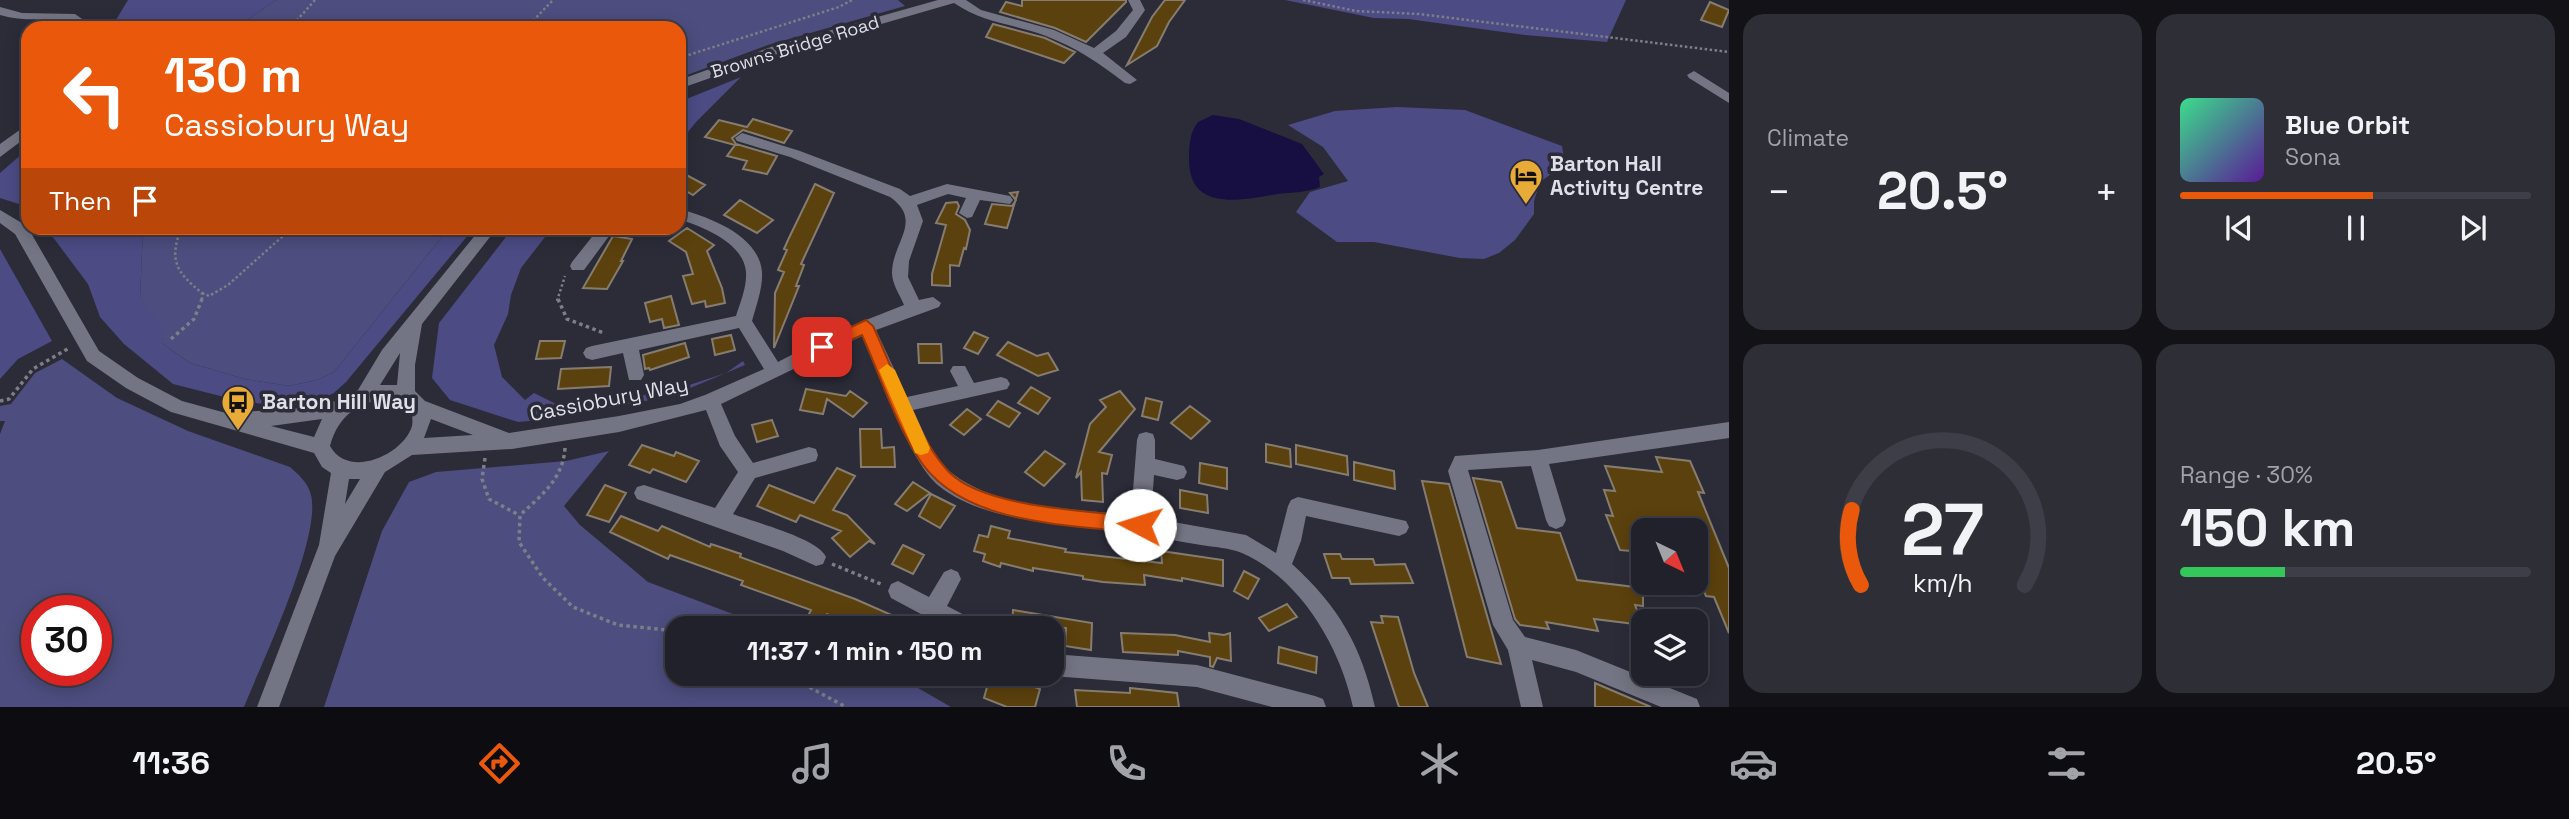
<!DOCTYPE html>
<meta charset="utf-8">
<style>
body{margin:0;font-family:"Space Grotesk",sans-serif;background:#2d2e36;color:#f1f3f6;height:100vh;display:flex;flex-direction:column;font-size:26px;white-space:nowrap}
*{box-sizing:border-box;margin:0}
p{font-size:23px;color:#a2a3a8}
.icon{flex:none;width:38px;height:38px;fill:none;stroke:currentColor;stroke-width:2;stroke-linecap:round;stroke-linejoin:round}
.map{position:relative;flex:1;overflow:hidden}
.side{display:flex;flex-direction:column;gap:14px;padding:14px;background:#121217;width:840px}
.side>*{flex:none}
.guide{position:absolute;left:21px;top:21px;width:665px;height:214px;border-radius:21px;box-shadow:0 4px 18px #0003,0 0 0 2px #3d3e47;background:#ea580c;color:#fff;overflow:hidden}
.needle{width:46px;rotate:137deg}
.tools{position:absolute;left:1631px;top:518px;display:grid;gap:14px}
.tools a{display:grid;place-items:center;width:77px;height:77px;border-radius:14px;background:#20212a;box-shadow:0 4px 18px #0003,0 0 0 2px #3d3e47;font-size:35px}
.speed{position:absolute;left:21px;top:595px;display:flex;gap:14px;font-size:35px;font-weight:700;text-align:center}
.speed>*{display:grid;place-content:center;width:91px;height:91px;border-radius:50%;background:#20212a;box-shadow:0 4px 18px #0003,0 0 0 2px #3d3e47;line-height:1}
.speed .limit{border:10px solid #d22;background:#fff;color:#111}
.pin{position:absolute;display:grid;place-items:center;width:60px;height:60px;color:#fff;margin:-30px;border-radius:14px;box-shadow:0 4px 10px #0006}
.me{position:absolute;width:77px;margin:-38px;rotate:275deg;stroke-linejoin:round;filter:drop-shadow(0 0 5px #0008)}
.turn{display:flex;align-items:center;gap:24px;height:147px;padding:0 28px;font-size:32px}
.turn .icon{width:91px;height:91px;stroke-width:2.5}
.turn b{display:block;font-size:49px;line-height:60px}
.then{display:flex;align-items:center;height:66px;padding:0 28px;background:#0003;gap:14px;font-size:26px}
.big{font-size:52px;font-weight:700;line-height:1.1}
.side .widget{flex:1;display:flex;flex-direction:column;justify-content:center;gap:10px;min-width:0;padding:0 24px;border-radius:21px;background:#2d2e36}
.side .dial{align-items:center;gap:0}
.dial svg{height:182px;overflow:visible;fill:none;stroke:#3d3e47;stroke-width:7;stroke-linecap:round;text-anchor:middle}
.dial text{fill:#f1f3f6;stroke:none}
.song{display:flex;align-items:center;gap:21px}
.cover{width:84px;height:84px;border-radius:10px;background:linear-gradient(135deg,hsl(150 70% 55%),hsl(270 70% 35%))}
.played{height:7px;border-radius:4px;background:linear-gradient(90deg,#ea580c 55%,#3d3e47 55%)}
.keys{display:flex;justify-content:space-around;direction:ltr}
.heat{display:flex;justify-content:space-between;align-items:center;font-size:38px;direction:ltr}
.charge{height:10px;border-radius:5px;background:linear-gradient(90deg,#34c759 30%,#3d3e47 0)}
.side .tiles{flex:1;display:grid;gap:14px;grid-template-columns:repeat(2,1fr)}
.trip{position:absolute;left:665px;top:616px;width:399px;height:70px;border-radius:21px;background:#20212a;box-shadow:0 4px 18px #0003,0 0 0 2px #3d3e47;font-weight:700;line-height:70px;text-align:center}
.dock{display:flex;height:112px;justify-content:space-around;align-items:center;background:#0d0d11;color:#a2a3a8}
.dock .icon{width:49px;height:49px}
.dock .selected{color:#ea580c}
.dock b{font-size:32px;color:#f1f3f6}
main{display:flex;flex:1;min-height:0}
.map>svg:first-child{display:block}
.green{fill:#4d4d7f;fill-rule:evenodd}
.forest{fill:#4c4b84}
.water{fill:#170f42}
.building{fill:#5b410d;stroke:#867d70;stroke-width:2}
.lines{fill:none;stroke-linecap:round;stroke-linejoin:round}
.path-far1{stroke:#7d7e88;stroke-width:2.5;stroke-dasharray:2.5 2.5;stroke-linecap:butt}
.path{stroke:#7d7e88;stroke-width:3.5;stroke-dasharray:3.5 3.5;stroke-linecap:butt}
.minor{fill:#747584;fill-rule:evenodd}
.route{fill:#ea580c;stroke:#983908;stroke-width:2}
.slow{fill:#f59e0b}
.labels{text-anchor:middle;stroke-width:7;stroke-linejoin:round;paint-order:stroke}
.far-street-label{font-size:18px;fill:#dedfe7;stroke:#2b2c38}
.poi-label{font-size:21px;font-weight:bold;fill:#dedfe7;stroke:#2b2c38;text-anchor:start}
.street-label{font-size:21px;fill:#dedfe7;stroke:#2b2c38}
</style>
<main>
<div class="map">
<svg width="1729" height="707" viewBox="0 0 1729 707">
<rect width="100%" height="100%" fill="#2b2c38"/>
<path class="green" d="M276 0H898L905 6 768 45 679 78V28H235Z
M143 228H449L334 372 317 380 289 386 245 379 190 363 162 343 140 298Z
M62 359 117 398 188 431 290 467C298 474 307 482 310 492 325 531 261 665 244 707H0V434L5 421H0V406L11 404 35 373ZM37 611H96V670H37Z
M609 451 564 506 580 525 648 582 770 628H677V674H887L906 681 951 707H324L382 531 409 482 436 472 566 461Z"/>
<path class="forest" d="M128 0H276L235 28H111Z
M1285 0H1626L1607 42 1525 35 1408 19 1374 18Z
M741 77 696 122 679 143V102Z
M1397 107 1465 110 1562 146 1565 164 1540 182 1534 201V214L1515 240 1499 253 1484 259 1460 258 1374 242H1337L1296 212 1310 192 1348 181 1323 147 1288 125 1335 111Z
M23 153 28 155V211L22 205 0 198V173Z
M46 228H143L140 298 164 330 162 343 190 363 245 379 289 386 317 380 334 372 449 228H474L346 382 334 393 316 401 286 407 240 401 173 384 124 344 100 317 88 284Z
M513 228H552L521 268 511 295 508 314 494 345 502 377 525 400 534 393 558 405H584L674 390 726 373 743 361 745 365 671 396 551 419 518 422 450 400 432 378 439 323Z
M0 249 52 341 18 359 0 379Z"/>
<path class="water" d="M1213 115 1239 119 1302 144 1324 174 1319 177 1320 187C1306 193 1293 192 1278 194 1242 200 1188 213 1189 158 1189 145 1190 132 1198 122Z"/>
<path class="building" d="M1022 0H1126V2L1086 42 1055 28 1000 12 1006 2 1022 6Z
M1165 0H1185L1169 22 1157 46 1127 65 1152 17Z
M1710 2 1729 10 1722 27 1701 20Z
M993 24 1045 38 1075 52 1064 63 986 37Z
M753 119 792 131 784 143 743 130 732 138 736 144 777 156 767 174 743 169 747 161 727 156 735 145 705 137 719 120 747 127Z
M679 171 705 185 693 195 679 187Z
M815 184 834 193 801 264 804 265 796 286H799L774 348 775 293 784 272 778 270 787 250 784 249 788 240Z
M1018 192 1007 228 985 224 992 204 1012 206 1016 200 1010 193Z
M740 200 773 220 757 233 724 215Z
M957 202 959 206 956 214 965 220 970 230 966 249 964 248 959 266 950 265V286L932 285V274L946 225 936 223 946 203Z
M687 228 714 245 707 251 722 288 725 303 706 307 705 301 692 304 683 276 693 274 686 252 669 241Z
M613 236 632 239 621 261H623L607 289 583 288Z
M671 296 679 325 664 328 662 319 650 322 645 303Z
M974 332 988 338 978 354 964 348Z
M731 335 735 350 715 355 712 339Z
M540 341H565L561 358 536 359Z
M1008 342 1037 356 1048 353 1058 370 1038 376 997 355Z
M685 343 689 357 650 370 649 368 645 369 643 355Z
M918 344H941L942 363H919Z
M611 367 609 386 558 389 561 369Z
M1031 387 1050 398 1038 414 1018 403Z
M806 389 846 396 850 391 867 403 853 417 827 399 823 414 800 410Z
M1120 391 1135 409 1099 452 1112 455 1107 474 1102 473 1103 502 1082 500 1081 472 1076 478 1090 424 1106 407 1100 400Z
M1146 398 1162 402 1158 420 1142 416Z
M998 401 1020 413 1009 427 987 415Z
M1190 406 1210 421 1191 439 1171 423Z
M967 409 981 419 964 435 950 425Z
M772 420 778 436 757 442 752 425Z
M860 429H881L882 448 894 447 895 467H861Z
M1266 444 1290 449 1291 467 1266 462Z
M642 445 674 456 676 452 699 461 686 482 653 469 650 473 629 465Z
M1296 445 1347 456 1348 475 1296 464Z
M1045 451 1065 464 1044 486 1025 472Z
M1656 457 1690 461 1704 493 1698 492 1729 568V633L1714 597 1706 596 1696 571V530L1643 527V552L1620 550 1606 515 1613 516 1604 490 1615 491 1605 466 1662 472Z
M1354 462 1394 471 1395 489 1354 480Z
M1200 463 1227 468V489L1199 483Z
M837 468 855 476 833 510 847 515 875 544 869 541 850 557 832 538 841 531 800 515 796 522 757 506 769 485 814 503Z
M1473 478 1501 482 1517 528 1560 533 1577 580 1643 588V606L1635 605 1643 625 1594 619 1598 631 1546 622 1549 629 1520 625 1515 619Z
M1422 481 1449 484 1501 664 1467 657Z
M913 482 930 493 907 511 895 504Z
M605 485 626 493 609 522 587 515Z
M1180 490 1207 495 1208 513 1180 508Z
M931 494 955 506 940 528 919 516Z
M621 516 658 531 662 526 710 547 711 544 741 554 740 557 855 599 921 628H860L827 614 823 622 808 616 811 610 741 585 743 581 670 555 668 559 610 532Z
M991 526 1010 531 1008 538 1066 549 1065 552 1162 563 1161 551 1223 560V586L1182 578V581L1144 575 1145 585 1103 582 1083 579V576L1033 568V571L1001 563 1000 567 983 561 985 554 974 551 979 535 988 537Z
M903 545 924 555 913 574 892 564Z
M1324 554H1340L1342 559H1373L1375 565 1405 564 1413 583 1351 584 1349 578H1332Z
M1244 571 1259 579 1248 599 1234 591Z
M1287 604 1297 617 1269 631 1259 618Z
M1013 610 1092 623 1091 650 1065 646 1066 628H1012Z
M1381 616 1398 617 1414 673 1428 707H1399L1371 622 1383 623Z
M1121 633 1175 635 1210 642 1209 633 1224 635 1230 633 1231 661 1217 658 1213 667 1210 666V657L1178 651V655L1123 652Z
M1279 647 1317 657 1316 673 1278 663Z
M957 674H999L1040 689 1035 707H1007L984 698 987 687Z
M1595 683 1611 690 1651 707H1595Z
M1130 688 1177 693 1179 707H1077L1075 690 1130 693Z"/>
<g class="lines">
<path class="path-far1" d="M1303 0 1356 11 1419 14 1729 52
M290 28 315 0
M526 28 553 0
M679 58 839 7 852 0
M181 228C169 261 176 272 202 293V301
M202 293 209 296 228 285 292 228
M557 301 565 276"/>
<path class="path" d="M558 299 567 319 604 333
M171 339 194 319 202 299
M0 401 9 399 33 369 69 348
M565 448C563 479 541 496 520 515L519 542 543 578 573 607 618 625 677 631
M485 458 482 479 489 499 519 515
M832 564 883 585
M785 674 846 707"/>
<path class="minor" d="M938 0H966L981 10 1054 30 1094 48 1116 31 1133 10 1128 0H1140L1145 10 1143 13 1126 37 1103 53 1137 80 1130 84 1125 83C1099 63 1077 48 1046 36 1014 24 983 23 954 3L781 53 679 89V80L771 47Z
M0 7 22 13 75 14 95 28C84 28 78 23 69 22 44 18 25 22 0 15Z
M1694 71 1729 93V103L1689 78 1687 75Z
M28 124V136L0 157V144Z
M742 133 800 151 900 189 910 196 947 184 1010 196 1013 200 1010 204 980 200 972 217 967 218 959 213 966 198 948 194 917 205 923 221 909 261 908 277 919 300 933 297 941 303 939 307 876 330 907 397 958 386 950 371 953 366H965L974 383 1001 377 1007 379 1010 384 1007 389 913 410C924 433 933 458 953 474 998 509 1076 509 1131 515L1137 440 1139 434 1146 432 1153 434 1155 440V459L1184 466 1187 472 1184 478 1177 480 1154 475 1151 518 1246 535 1276 553 1288 506 1291 500 1298 497 1406 521 1409 527 1406 533 1399 536 1306 516 1301 541 1292 564C1339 607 1361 645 1375 707H1353C1340 647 1301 579 1242 553 1230 548 1214 547 1201 545 1155 537 1110 530 1064 525 1023 520 973 513 939 486 909 461 879 374 862 336L721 404 735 436 753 463 809 447 816 449 818 455 816 461 755 478 733 514C753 522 818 538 826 557L823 564 816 566 783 551 637 499 634 493 637 487 644 485 715 508 738 472 720 446 706 410 619 432 512 449 412 455 385 472 335 556 279 707H257L319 545 331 473 322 467 314 453 171 412 126 388 87 361 15 234 0 223V210L27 226 99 351 138 378 182 401 237 416 244 412 298 408 336 401 358 390 382 350 481 228H497L422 324 415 365V391L425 401 509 433 619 416 680 404 705 395 764 369 739 328 639 350 644 375 641 380H629L623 353 592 360 586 358 583 353 586 348 592 346 736 316C740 303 747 287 746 272 744 243 703 227 679 219V209C709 217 759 235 762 272 763 288 756 306 752 321L778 362 833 333 904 305C900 295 892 284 892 273 892 242 924 221 890 197L790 157 737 141 735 138ZM400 353 397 385H380ZM390 397 400 400 411 409C412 414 413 421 412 426 404 454 349 480 330 446 339 414 358 403 390 397ZM322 419 314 437 271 426ZM431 419 473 435 424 438ZM349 479H360L345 504Z
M599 228H615L584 270H572L570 266 572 262Z
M1729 422V438L1549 464 1566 520 1563 526 1556 529 1549 526 1546 520 1531 466 1468 470 1513 620 1525 637 1576 650 1697 699 1700 707H1661L1576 672 1532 660 1543 707H1521L1508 650 1493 625 1448 471 1455 456 1538 450Z
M951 569 958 572 961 579 947 606 976 621 979 628H947L891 598 888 591 891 584 898 581 929 597 944 572Z
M1052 654 1197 665 1315 696 1323 699 1326 707H1272L1197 687 1052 676 1047 674H1052Z"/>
</g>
<path class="route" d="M866 320 873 326C892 367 919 442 950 473 986 508 1090 511 1140 517L1147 520 1149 525 1147 531 1140 533C1068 524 959 526 917 456 895 421 879 373 862 335L822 353 814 347 817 343Z"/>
<path class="slow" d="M887 364 895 370 930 448 928 453 921 455 915 453 913 448 879 370Z"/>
<defs>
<symbol id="hotel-pin" viewBox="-11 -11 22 30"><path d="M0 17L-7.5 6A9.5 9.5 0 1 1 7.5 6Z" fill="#e8ab37" stroke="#2b2c38"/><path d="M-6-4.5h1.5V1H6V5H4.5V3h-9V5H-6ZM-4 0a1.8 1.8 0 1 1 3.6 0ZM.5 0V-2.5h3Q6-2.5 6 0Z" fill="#111"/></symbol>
<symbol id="bus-pin" viewBox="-11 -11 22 30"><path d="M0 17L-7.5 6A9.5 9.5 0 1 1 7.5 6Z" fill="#e8ab37" stroke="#2b2c38"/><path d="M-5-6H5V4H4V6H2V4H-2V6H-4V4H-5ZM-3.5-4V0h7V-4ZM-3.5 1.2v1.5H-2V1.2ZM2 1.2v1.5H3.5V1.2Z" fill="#111"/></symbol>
</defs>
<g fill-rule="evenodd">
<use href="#hotel-pin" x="1507" y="157" width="38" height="52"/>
<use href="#bus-pin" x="219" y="383" width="38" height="52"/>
</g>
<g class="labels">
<g class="far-street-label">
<text transform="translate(795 47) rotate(-17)" y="6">Browns Bridge Road</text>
</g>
<g class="poi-label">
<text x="1550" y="171">Barton Hall<tspan x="1550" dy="24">Activity Centre</tspan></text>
<text x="262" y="409">Barton Hill Way</text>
</g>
<g class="street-label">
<text transform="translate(609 399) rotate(-11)" y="7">Cassiobury Way</text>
</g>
</g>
</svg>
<div class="tools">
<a><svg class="needle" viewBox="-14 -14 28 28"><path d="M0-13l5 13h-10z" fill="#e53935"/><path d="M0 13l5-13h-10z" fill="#a2a3a8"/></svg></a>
<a><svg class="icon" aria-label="layers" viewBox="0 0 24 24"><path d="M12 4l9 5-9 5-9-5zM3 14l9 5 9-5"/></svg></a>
</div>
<div class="speed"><div class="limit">30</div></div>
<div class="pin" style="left:822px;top:347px;background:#d93025"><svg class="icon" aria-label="arrive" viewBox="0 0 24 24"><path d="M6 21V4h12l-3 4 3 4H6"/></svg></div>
<svg class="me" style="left:1140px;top:525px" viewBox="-20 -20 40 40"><circle r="19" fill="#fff"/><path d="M0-13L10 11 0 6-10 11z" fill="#ea580c"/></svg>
<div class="trip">11:37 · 1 min · 150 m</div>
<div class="guide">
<div class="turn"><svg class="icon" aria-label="left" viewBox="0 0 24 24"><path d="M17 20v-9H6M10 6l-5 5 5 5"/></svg><div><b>130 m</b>Cassiobury Way</div></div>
<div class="then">Then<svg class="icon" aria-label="arrive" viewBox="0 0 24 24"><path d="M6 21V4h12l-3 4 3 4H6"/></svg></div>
</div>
</div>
<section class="side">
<div class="tiles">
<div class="widget"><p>Climate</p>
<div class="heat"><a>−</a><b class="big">20.5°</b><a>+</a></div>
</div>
<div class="widget">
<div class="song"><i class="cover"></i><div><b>Blue Orbit</b><p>Sona</p></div></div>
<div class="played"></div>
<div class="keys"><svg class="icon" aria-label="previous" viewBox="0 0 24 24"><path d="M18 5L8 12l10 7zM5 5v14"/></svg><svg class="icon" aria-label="pause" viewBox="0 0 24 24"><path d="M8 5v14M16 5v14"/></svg><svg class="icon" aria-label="next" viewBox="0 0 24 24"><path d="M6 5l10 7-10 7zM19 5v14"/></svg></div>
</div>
<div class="widget dial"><svg viewBox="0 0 100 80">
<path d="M14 69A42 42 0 1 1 86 69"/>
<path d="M14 69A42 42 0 0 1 10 36" stroke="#ea580c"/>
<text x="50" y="56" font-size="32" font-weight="700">27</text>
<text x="50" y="72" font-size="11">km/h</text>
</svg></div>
<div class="widget"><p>Range · 30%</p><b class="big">150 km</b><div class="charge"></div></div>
</div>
</section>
</main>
<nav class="dock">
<b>11:36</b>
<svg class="icon selected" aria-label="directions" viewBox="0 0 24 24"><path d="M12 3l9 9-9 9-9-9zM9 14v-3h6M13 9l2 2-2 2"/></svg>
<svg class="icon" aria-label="music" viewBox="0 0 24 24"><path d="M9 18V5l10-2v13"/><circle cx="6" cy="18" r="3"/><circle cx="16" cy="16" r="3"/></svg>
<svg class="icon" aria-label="phone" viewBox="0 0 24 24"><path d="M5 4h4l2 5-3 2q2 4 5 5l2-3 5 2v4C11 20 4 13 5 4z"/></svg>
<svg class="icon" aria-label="climate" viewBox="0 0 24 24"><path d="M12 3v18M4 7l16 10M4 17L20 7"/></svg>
<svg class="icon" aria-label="car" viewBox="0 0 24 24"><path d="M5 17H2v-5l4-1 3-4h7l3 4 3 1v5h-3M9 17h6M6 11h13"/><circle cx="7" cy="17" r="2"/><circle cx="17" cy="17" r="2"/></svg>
<svg class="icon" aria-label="filters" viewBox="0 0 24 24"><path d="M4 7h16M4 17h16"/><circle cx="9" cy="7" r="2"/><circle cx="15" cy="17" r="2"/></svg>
<b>20.5°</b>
</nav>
